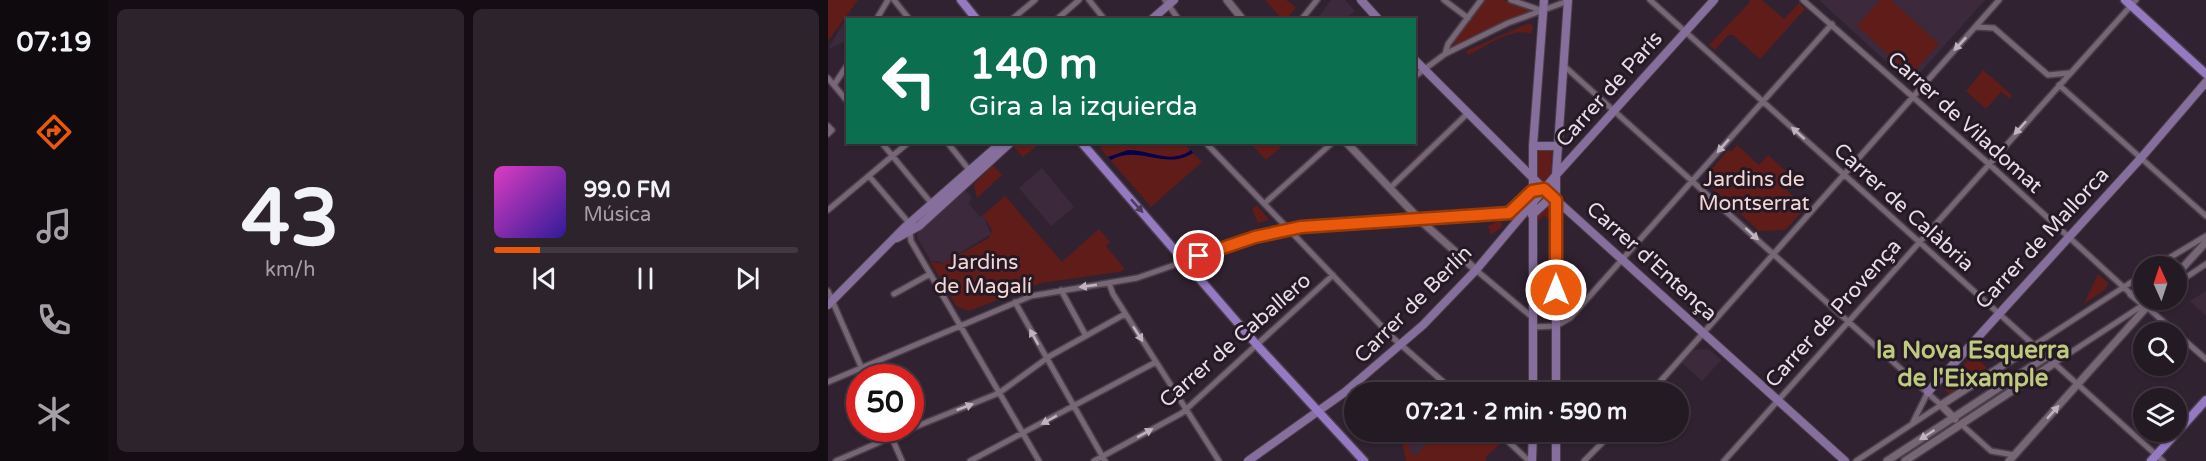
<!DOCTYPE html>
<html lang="es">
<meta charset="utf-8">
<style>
body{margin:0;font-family:"Varela Round",sans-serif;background:#2c232c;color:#f1f3f6;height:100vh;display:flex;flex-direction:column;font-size:22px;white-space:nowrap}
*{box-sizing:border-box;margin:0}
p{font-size:20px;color:#a3a1a6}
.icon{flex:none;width:33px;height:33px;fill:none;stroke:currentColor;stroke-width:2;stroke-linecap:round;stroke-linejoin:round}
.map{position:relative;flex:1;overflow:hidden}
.sheet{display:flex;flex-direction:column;gap:9px;padding:9px;background:#140e14;width:720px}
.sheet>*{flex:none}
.top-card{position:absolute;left:18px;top:18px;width:570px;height:126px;border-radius:0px;box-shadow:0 2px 4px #0004,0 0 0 2px #413841;background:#0b6e4f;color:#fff;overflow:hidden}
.needle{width:39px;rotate:357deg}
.controls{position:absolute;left:1305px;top:256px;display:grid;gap:12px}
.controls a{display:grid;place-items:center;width:54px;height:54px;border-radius:50%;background:#241a24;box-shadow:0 2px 4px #0004,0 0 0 2px #413841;font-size:30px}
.speed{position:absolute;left:18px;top:364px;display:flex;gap:12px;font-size:30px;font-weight:700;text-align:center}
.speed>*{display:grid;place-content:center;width:78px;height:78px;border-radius:50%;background:#241a24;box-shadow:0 2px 4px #0004,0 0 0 2px #413841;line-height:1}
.speed .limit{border:9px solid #d22;background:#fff;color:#111}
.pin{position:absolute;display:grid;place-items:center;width:51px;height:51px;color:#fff;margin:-26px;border:3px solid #fff;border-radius:50%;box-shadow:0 2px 6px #0007}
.me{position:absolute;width:66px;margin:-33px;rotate:0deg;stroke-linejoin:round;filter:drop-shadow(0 0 4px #0008)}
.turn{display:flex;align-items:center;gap:21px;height:126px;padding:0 24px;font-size:27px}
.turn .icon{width:78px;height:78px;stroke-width:2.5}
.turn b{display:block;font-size:42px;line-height:51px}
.sheet .tile{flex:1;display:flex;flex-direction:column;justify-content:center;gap:9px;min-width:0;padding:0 21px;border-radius:9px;background:#2c232c}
.sheet .dial{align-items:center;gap:0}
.dial b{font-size:78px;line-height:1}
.song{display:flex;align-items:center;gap:18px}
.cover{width:72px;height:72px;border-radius:9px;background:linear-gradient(135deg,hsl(310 70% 55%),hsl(250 70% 35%))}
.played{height:6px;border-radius:3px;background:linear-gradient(90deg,#ea580c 15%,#413841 15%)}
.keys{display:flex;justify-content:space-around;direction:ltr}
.sheet .tiles{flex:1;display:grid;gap:9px;grid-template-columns:repeat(2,1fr)}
.trip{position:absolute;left:516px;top:382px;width:345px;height:60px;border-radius:30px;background:#241a24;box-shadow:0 2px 4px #0004,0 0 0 2px #413841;font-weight:800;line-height:60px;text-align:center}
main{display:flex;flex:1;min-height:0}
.tabs{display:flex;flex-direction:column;width:108px;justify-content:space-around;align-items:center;background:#0e0a0e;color:#a3a1a6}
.tabs .icon{width:42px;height:42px}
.tabs .active{color:#ea580c}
.tabs b{font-size:27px;color:#f1f3f6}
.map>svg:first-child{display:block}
.built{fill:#3c2a3c}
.green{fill:#601c19}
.water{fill:#04014d}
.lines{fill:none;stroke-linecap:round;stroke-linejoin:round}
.minor-casing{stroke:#4a3e49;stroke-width:8}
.tertiary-casing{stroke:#4a3e49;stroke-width:10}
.secondary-casing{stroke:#4a3e49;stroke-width:10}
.primary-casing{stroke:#4a3e49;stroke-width:11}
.minor{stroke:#766676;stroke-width:5}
.tertiary{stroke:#766676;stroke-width:7}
.secondary{stroke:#866f9c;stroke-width:8}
.primary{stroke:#9579c3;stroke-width:8}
.oneway{fill:#bfb4bf}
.oneway2{fill:#4d3b5d}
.route-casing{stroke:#983908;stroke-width:15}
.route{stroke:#ea580c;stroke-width:10}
.labels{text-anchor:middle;stroke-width:6;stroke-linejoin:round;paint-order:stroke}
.street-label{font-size:21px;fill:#e7dee7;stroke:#261926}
.park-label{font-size:21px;fill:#f2d6d3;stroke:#261926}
.quarter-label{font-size:24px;font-weight:bold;fill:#beca7e;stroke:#261926}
</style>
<main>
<nav class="tabs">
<b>07:19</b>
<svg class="icon active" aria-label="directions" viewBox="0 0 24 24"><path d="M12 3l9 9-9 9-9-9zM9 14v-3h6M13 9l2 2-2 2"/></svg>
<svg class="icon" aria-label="music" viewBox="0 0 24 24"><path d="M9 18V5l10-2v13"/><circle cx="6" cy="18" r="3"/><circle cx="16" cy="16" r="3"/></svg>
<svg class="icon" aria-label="phone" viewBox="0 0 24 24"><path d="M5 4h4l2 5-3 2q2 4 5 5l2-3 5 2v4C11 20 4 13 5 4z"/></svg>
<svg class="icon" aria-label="climate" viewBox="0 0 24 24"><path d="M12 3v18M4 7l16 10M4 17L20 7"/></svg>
</nav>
<section class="sheet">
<div class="tiles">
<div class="tile dial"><b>43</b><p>km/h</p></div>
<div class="tile">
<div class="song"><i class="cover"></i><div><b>99.0 FM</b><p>Música</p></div></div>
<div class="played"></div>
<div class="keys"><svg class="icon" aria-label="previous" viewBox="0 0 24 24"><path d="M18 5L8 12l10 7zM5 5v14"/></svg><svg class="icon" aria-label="pause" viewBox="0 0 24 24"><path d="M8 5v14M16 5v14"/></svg><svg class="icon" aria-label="next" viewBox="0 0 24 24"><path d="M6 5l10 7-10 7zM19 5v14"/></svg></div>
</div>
</div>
</section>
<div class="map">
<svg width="1378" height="461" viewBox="0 0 1378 461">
<rect width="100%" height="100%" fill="#302230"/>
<path class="built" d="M503 0H517L527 11 517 19H489Z
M991 0H1157L1089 76 1075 77Z
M16 22 19 26V41L0 49Z
M214 168 246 207 223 226 191 188Z
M137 190 144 198 140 203 152 217 155 215 163 234 114 264 111 261H103L89 237 90 233Z
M1378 291V316L1362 301Z
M881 349 893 360 874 381 854 363 866 350Z
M593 432H611L587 456 579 448Z"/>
<path class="green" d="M0 0H30L0 41Z
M437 0H458L468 7 459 19H454Z
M656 0H675L703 9V12L627 46 625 43Z
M921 0H934L956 19 971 3 977 9 932 59 905 35H900L887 50 881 45 922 2Z
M1052 0H1063L1111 44 1083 75 1029 26Z
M701 23 705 26 704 34C684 26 659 46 640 55L638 51Z
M1155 70 1184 95 1182 99 1173 92 1158 109 1138 91Z
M190 143V142L213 143 195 157 186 147Z
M278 143H355L374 162 323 207 272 148Z
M422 143H449L453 147 438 160Z
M909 145 931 165 940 155 961 174 953 185 975 205 972 209 974 212 957 230 931 231 884 188 882 171 900 150 903 152Z
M709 150 724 151 723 173 715 182 708 176Z
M165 165 174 175 149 198 146 184Z
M177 196 234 262 271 229 282 242 278 246 297 269 291 272 213 283 141 311 128 306 102 261 114 264 161 238 164 230 155 215Z
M720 204 724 207V223L716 215 708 223V214Z
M429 205 441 220 430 223 424 209Z
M673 220 674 227 663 235 660 226Z
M1270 274 1280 283 1278 289 1256 304Z
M1146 354 1159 368 1121 394 1115 387Z
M572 432H590L580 448 587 456 611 432H663L674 442 658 457V461H578Z"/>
<path class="water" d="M300 150C322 150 343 165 363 150L365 153C338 171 310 144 283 160L280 157Z"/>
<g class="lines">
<defs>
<path id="minor" d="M66 0 82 20
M261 0 277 20
M337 0 351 20
M616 0 640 18
M683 0 715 11
M822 0 1335 461
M975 0 1161 164 1303 294
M48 20 60 0
M183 20 207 0
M228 20 251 0
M473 20 489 0
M1148 27 1166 28 1220 75 1241 73
M617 54 620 44 653 0
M735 65 1113 405 1028 461
M586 77 617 54 680 23 740 1
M0 78 20 102
M6 85 20 64
M1231 85 1378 216
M0 126 4 130 0 134
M53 142 104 204
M119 142 142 171
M377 142 564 337 628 393
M41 176 81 223 83 241 211 461
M563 187 640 113
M437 203 505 142
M0 210 81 142
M1326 267 1378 236
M648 270 704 317
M281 283 285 294 391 461
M1348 284 1378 264
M233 290 258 336
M0 291 38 378
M66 294 102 274
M187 302 277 461
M705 327 728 326 742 318 1004 24
M1348 333 1378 359
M1205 346 1316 274
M1225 364 1312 307H1319L1348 333
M0 382 203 296 309 278 427 237 473 227 681 214 704 191 716 189
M822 393 1171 0
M1085 422 1100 392
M1133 424 1163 451 1186 455
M60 429 74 461
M82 429 171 393 222 356 297 314
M670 432 701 461
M8 461 82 429
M142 461 328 362
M266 461 354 413 505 275
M756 461 785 432
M896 461 1308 0"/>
<path id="tertiary" d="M399 0 415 20
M518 142 594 222 648 270
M1348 275 1378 242
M1303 294 1319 307
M1127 419 1113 405 1205 346
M1059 461 1218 357
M1077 461 1225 364
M1181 461 1325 300"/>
<path id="secondary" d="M533 0 551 20
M323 20 346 0
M586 59 716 189 1017 461
M705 146H729
M704 215 718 202 728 200
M69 238 91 226 183 142
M0 305 76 228 174 142
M1100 392 1313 158 1378 82
M705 393V146L716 0
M728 393V175L740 0
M728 432V461
M420 461 517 392 595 325 648 270 728 175 886 0
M704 461 705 432"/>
<path id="primary" d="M133 0 149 20
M1297 0 1378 74
M253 142 428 344 536 461
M1323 461 1378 400"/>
</defs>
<use href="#minor" class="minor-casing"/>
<use href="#tertiary" class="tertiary-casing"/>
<use href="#secondary" class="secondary-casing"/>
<use href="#primary" class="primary-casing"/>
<use href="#minor" class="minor"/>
<use href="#tertiary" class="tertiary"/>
<use href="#secondary" class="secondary"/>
<use href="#primary" class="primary"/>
</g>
<defs><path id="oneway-solid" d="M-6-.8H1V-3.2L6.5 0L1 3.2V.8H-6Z" transform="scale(1.5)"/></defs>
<g class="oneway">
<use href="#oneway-solid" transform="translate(1132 44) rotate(133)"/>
<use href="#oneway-solid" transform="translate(1192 128) rotate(132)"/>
<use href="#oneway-solid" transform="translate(970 133) rotate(-138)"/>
<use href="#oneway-solid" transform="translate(895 146) rotate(131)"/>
<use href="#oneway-solid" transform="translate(924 234) rotate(42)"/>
<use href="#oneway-solid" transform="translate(260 286) rotate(172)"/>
<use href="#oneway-solid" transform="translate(310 334) rotate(57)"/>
<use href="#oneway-solid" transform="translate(206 337) rotate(-119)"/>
<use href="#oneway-solid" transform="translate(137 407) rotate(-21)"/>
<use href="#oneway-solid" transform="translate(1225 412) rotate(-48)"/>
<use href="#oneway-solid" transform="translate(221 420) rotate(151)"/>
<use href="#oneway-solid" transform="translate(317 433) rotate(-29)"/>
<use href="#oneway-solid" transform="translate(1099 435) rotate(147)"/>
</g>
<use class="oneway2" href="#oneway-solid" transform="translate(309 206) rotate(48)"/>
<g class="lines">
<defs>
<path id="route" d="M371 256 427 237 473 227 681 213 704 191 716 189 728 200V290"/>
</defs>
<use href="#route" class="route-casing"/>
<use href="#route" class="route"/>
</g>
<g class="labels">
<g class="street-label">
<text transform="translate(781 89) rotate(-48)" y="7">Carrer de París</text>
<text transform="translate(1137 122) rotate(42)" y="7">Carrer de Viladomat</text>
<text transform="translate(1076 207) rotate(42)" y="7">Carrer de Calàbria</text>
<text transform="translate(1214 238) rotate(-47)" y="7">Carrer de Mallorca</text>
<text transform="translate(824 261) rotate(42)" y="7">Carrer d'Entença</text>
<text transform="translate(585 304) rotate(-45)" y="7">Carrer de Berlín</text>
<text transform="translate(1005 313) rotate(-48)" y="7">Carrer de Provença</text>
<text transform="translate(407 340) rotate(-41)" y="7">Carrer de Caballero</text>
</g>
<g class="park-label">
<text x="926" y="186">Jardins de<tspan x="926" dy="24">Montserrat</tspan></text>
<text x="155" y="269">Jardins<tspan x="155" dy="24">de Magalí</tspan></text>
</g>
<g class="quarter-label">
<text x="1145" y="358">la Nova Esquerra<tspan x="1145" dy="28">de l'Eixample</tspan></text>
</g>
</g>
</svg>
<div class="controls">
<a><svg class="needle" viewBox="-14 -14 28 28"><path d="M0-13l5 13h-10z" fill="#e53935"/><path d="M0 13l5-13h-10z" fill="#a3a1a6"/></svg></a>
<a><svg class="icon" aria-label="search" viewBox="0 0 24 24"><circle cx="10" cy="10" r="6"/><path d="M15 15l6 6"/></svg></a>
<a><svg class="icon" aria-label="layers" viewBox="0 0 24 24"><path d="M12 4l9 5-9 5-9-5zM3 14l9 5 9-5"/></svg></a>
</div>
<div class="speed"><div class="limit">50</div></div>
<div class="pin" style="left:371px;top:256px;background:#d93025"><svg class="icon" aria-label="arrive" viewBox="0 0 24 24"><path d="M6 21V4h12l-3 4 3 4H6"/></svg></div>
<svg class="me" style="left:728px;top:290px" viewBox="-20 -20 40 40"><circle r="17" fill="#ea580c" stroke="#fff" stroke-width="3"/><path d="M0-11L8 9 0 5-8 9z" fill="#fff"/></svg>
<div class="trip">07:21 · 2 min · 590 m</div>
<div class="top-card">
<div class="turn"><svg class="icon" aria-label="left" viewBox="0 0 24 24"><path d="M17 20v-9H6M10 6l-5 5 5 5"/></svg><div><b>140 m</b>Gira a la izquierda</div></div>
</div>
</div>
</main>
